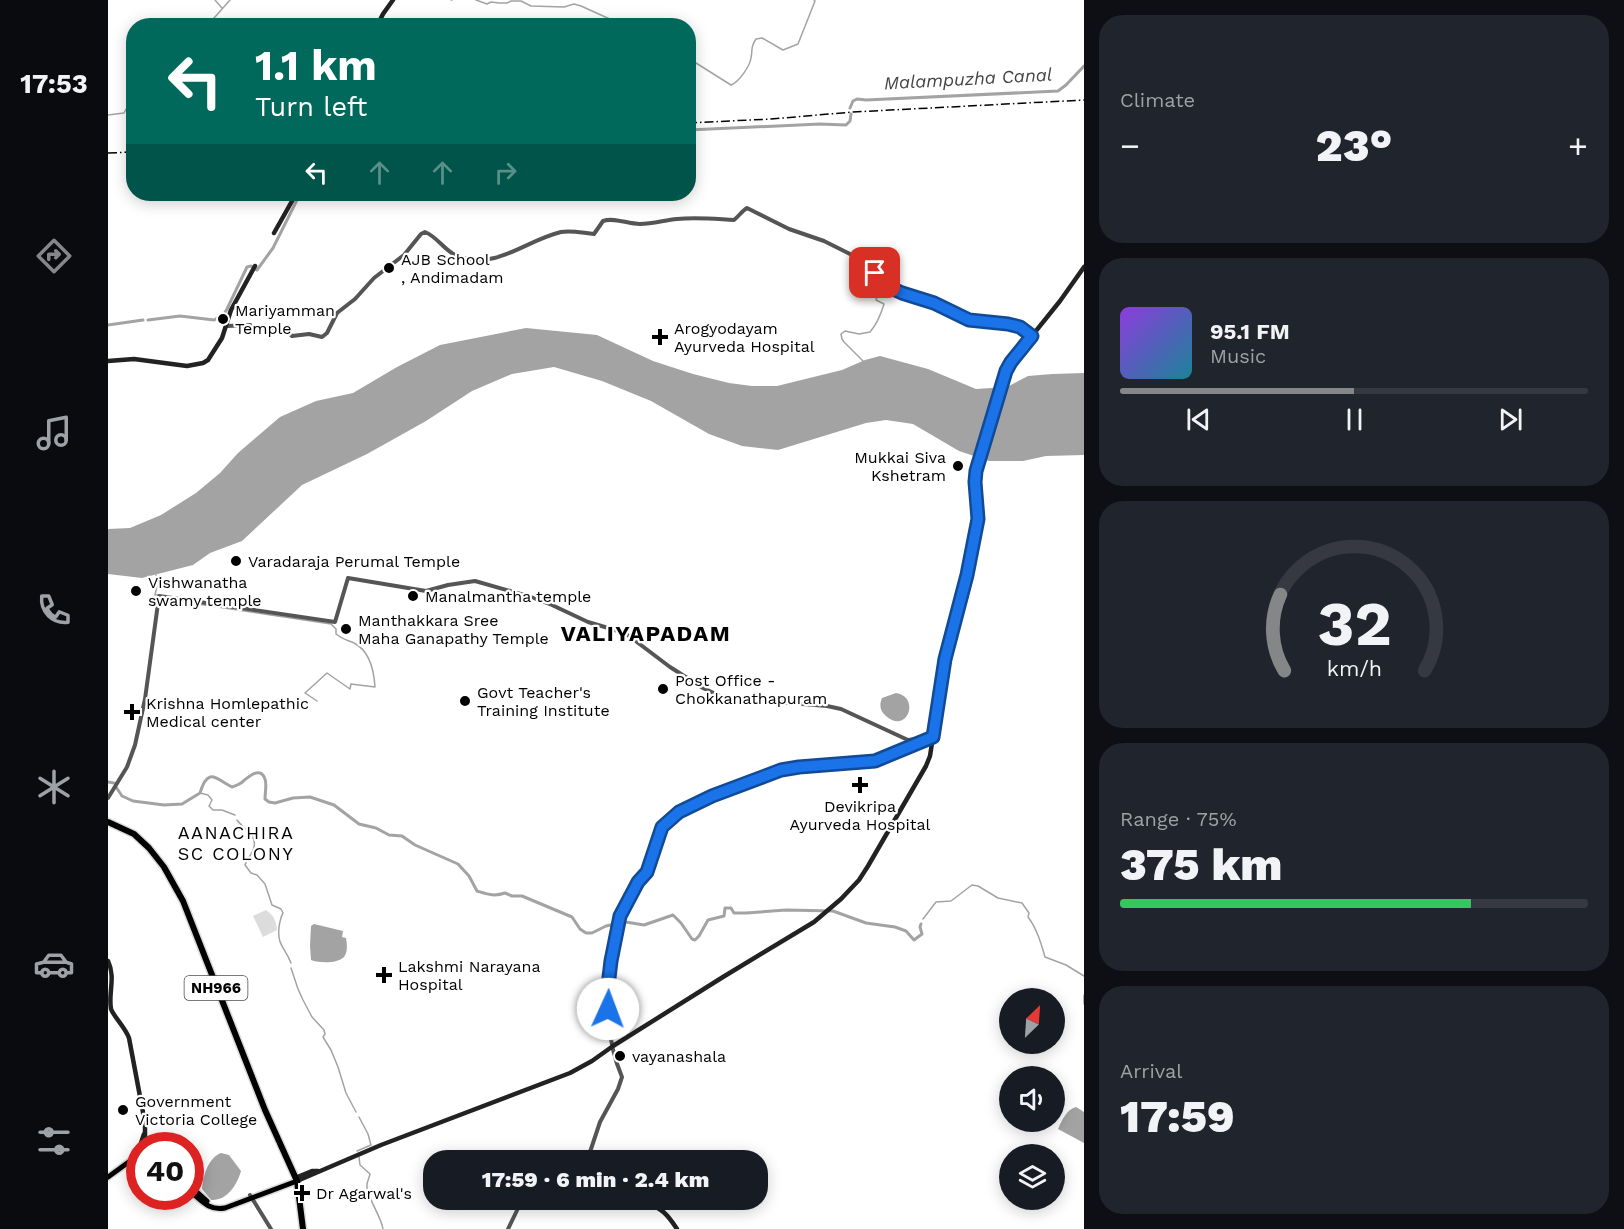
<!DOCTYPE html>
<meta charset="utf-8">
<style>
body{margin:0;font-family:"Work Sans",sans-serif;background:#20242c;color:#f1f3f6;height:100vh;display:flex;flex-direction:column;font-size:22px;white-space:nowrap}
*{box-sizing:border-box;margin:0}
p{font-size:20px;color:#9ea1a6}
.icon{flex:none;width:33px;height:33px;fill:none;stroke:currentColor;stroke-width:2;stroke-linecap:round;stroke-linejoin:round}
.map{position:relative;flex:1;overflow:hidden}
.panel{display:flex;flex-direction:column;gap:15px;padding:15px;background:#0d0f14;width:540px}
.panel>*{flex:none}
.hud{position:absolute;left:18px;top:18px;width:570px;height:183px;border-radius:24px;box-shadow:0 3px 15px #0003;background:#00695c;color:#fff;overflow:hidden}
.needle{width:39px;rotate:25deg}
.buttons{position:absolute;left:891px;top:988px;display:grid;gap:12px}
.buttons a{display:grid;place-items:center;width:66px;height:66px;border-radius:50%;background:#171b24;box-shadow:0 3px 15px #0003;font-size:30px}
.speed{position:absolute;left:18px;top:1132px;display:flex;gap:12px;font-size:30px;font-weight:700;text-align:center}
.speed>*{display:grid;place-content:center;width:78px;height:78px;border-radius:50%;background:#171b24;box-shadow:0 3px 15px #0003;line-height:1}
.speed .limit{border:9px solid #d22;background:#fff;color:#111}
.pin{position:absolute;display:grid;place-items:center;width:51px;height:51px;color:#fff;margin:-26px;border-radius:12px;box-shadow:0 3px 9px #0006}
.me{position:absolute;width:66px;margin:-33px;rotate:2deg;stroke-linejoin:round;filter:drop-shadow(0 0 4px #0008)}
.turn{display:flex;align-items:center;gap:21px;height:126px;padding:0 30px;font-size:27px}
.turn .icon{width:78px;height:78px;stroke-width:2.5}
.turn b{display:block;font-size:42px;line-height:51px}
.lanes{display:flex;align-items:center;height:57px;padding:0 30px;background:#0003;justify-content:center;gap:30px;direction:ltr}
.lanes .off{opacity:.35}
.big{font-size:45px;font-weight:800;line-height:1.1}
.panel .card{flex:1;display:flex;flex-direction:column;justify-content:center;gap:9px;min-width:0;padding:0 21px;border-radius:24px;background:#20242c}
.panel .dial{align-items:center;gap:0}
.dial svg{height:156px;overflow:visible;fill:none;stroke:#363941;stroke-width:7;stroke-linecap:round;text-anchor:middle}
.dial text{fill:#f1f3f6;stroke:none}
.song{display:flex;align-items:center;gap:18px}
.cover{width:72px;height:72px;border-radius:9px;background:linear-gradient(135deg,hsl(270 70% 55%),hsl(190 70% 35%))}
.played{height:6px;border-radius:3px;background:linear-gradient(90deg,#858687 50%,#363941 50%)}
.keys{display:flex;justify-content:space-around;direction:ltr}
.heat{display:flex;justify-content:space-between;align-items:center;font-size:33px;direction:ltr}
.charge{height:9px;border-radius:4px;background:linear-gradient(90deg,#34c759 75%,#363941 0)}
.trip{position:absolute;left:315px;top:1150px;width:345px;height:60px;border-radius:24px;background:#171b24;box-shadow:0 3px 15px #0003;font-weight:800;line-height:60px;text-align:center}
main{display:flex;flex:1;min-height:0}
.dock{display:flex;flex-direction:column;width:108px;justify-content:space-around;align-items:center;background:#090b0e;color:#9ea1a6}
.dock .icon{width:42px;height:42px}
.dock .active{color:#858687}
.dock b{font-size:27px;color:#f1f3f6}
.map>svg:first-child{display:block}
.green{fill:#dcdcdc}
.water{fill:#a3a3a3}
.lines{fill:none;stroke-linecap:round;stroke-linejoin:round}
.stream{stroke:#a3a3a3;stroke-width:1.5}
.canal{stroke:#a3a3a3;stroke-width:3}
.primary-casing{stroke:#dbdbdb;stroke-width:8}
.trunk-casing{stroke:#dbdbdb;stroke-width:9}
.tertiary{stroke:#555;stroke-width:4}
.secondary{stroke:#222;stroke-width:4.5}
.primary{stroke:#000;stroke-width:5}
.trunk{stroke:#000;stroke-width:6}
.rail{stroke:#000;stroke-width:1.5;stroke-dasharray:9 3 1.5 3;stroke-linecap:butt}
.route-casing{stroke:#114b97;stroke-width:15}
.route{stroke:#1a73e8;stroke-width:10}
.poi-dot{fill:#000;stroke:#fff;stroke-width:2}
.labels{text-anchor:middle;stroke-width:4.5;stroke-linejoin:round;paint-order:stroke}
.shield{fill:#fff;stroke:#4c4c4c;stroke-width:1.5}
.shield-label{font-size:15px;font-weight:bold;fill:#000}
.poi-label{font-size:16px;fill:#000;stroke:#fff;text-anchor:start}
.water-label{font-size:18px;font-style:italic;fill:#444;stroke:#fff}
.neighbourhood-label{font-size:18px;letter-spacing:1.5px;fill:#000;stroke:#fff}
.district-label{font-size:22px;font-weight:bold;letter-spacing:1.5px;fill:#000;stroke:#fff}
</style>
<main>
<nav class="dock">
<b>17:53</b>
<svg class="icon active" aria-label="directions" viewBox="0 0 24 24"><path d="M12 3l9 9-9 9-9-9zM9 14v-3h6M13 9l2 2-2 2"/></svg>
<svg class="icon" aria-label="music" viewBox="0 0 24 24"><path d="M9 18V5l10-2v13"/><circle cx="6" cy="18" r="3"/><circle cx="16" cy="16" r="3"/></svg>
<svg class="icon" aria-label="phone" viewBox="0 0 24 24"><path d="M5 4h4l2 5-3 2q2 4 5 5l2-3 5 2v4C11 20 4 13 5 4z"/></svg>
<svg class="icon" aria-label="climate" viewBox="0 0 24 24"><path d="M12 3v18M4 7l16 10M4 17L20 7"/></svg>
<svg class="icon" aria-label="car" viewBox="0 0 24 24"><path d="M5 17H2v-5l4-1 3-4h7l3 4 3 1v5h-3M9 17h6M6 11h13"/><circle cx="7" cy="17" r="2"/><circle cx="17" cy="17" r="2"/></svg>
<svg class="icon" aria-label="filters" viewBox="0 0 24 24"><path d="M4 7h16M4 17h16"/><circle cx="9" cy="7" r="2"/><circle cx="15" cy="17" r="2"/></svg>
</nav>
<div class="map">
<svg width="976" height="1229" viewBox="0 0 976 1229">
<rect width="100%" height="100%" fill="#fff"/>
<path class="green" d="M158 910C166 916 168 920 169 930L155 937 145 916Z"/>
<path class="water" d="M418 328 489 335 545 361 585 374 621 383 644 386H669L734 370 757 360 772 356 820 369 868 389 899 387 920 376 944 374 976 373V455L938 456 915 461H881L851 451 805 424 778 420 758 423 670 450 634 446 601 434 543 401 494 381 446 367 404 374 364 391 318 421 259 454 194 485 134 541 102 553 85 565 34 578 0 574V529L22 528 53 515 88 493 112 473 130 453 172 417 208 401 245 393 289 367 332 345Z
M788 693C813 697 799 735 778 716 772 711 771 705 774 698Z
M206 924 235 931 234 937 238 938C239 944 240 952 236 957 229 964 211 963 203 960L202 946 203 926Z
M968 1107 976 1112V1143L950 1129C954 1120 959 1109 968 1107Z
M113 1153 121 1155 133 1171C129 1185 119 1201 103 1200L94 1189C95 1176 100 1158 113 1153Z"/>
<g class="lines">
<path class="stream" d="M107 0 114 8
M343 0H344
M368 0 379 4 383 2 391 3H399L403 1H413L423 6 456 7 466 4 473 6 504 20 524 26
M99 26 122 0
M580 58 623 85C631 82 642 66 643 58 645 48 642 48 648 39L654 38 675 50 690 44 707 1 706 0
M0 115 16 113 21 104 26 101
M768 273 775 264
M756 362 736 342 734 339 733 334 737 331 751 334 762 332C769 324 773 314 776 304L768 300 771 292 767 289 772 281 767 277
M48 575 49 586 47 595H50
M63 600 223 624 228 629V634C234 639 239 640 246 643 262 651 266 671 267 687L243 684 242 689 219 673 197 693 209 701
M92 793 100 795 104 800 101 806 105 810H114L127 815
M129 820C135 829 149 834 146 847 145 853 139 859 137 865L143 873 149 875 157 884 164 905 173 909 175 913C172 918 172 922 171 927 169 946 177 947 183 963
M815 919 828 902 843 901 864 885 870 886 890 898 914 903 921 913 920 917C929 929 933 943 937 957L958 965 976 976
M183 968 190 989 195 1000 204 1017 216 1030 217 1034 215 1037 223 1050 230 1067 238 1093 248 1112
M976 995V1004
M249 1151 263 1145 260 1134 251 1117
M251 1157 252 1165 262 1174C261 1179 258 1183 259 1188 262 1202 273 1217 275 1229"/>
<path class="canal" d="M742 108 745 101 749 99 758 100 950 91 958 85 976 66
M580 130 712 124 738 125 742 121 743 114
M40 320 72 316 106 320 116 314 119 309 139 267 143 266 149 270 165 248 192 194
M0 325 35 320
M0 782 6 783
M8 787 14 796 25 801 56 805 74 804 92 793C100 766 108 779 124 787 127 786 130 785 133 783 139 778 152 765 157 779 159 784 157 793 157 799L161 802 167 803 185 798 202 797 226 805 251 824 268 828 281 835 294 836 307 845 350 864 361 876 369 891C379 894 386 897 397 893L404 896H414L464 917 472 929 478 933H484L498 926 507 924
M513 923 518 922 536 925 565 915 573 923 584 939 587 940 591 936 600 920 616 916 617 908H623L626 913H638L678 910 725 911 758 923 787 927 798 931 806 940 814 934 812 927 813 924"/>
<defs>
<path id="primary" d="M30 1157 28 1151 32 1148
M0 1177 29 1156
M82 1186 99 1201
M82 1191C94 1201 101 1211 117 1208L189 1181"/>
<path id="trunk" d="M0 822 26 834 41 848 56 867 75 901 157 1110 189 1181 195 1229"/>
</defs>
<use href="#primary" class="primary-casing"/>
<use href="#trunk" class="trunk-casing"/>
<path class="tertiary" d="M119 326 142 325 149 330 153 331 164 328H173L179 331 184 336 201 334 214 337 219 333 229 313 247 299 266 278 296 255 313 234 317 232C330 237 337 252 351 257 391 269 416 241 453 232 463 230 475 233 486 234L495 221C507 217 519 224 532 224 545 224 557 220 569 219 589 217 607 219 626 220 631 216 634 211 639 208L681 229 716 241 746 256 757 263 783 288 794 293 826 303 861 320 900 324 912 327 924 336
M0 798 19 767 27 745 37 699 51 596 227 622 240 578 318 591 340 585 367 581 423 597 444 605 480 622 517 633 562 667 595 688 612 696 643 700 719 706 733 709 800 740 825 737
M479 1161 492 1122 510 1089 514 1077C495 1033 497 980 508 933 512 915 520 900 529 884 532 879 537 874 540 869 545 858 549 835 555 826 572 804 663 770 691 767 714 764 747 767 768 761 786 756 802 747 819 740
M142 1195 163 1229
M400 1229 414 1200"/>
<path class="secondary" d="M269 26 275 14 285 0
M166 233 188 194
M0 361 26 359 79 366 95 363 100 360 114 338 123 310 147 266
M0 961C8 978 0 993 3 1009 6 1017 17 1027 21 1038L37 1123V1146
M31 1149 36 1134
M187 1178 204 1171H210
M189 1181 273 1145 462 1073 484 1061 505 1046 615 977 706 922 733 899 751 880 760 866 818 766 822 756 837 659 859 575 870 519 867 482 868 471 898 371 903 362 952 301 976 267
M537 1200C554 1210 558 1212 569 1229"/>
<use href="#primary" class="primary"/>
<use href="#trunk" class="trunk"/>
<path class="rail" d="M580 123 663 119 745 112 976 100
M0 153 26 152"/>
</g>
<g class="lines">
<defs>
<path id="route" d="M500 1009V986L503 961 512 916 530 882 539 872 554 827 571 812 604 796 673 770 691 767 767 761 825 737 837 659 859 575 870 519 867 482 868 471 898 371 903 362 924 336 912 327 900 324 861 320 826 303 794 293 783 288 767 273"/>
</defs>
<use href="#route" class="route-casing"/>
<use href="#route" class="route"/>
</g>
<g class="poi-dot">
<circle cx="281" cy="268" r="6"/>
<circle cx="115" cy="319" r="6"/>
<path d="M549 328h6v6h6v6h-6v6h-6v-6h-6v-6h6z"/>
<circle cx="850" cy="466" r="6"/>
<circle cx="128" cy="561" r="6"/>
<circle cx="28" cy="591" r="6"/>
<circle cx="305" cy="596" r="6"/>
<circle cx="238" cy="629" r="6"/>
<circle cx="555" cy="689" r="6"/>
<circle cx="357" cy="701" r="6"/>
<path d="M21 703h6v6h6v6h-6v6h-6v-6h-6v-6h6z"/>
<path d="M749 776h6v6h6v6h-6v6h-6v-6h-6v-6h6z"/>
<path d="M273 966h6v6h6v6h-6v6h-6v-6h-6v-6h6z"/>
<circle cx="512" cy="1056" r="6"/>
<circle cx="15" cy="1110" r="6"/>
<path d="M191 1184h6v6h6v6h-6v6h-6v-6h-6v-6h6z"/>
</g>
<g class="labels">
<rect class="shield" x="76.5" y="976" width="63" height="24" rx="4.5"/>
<g class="shield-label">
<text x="108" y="993">NH966</text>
</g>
<g class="poi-label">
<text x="293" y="265">AJB School<tspan x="293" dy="18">, Andimadam</tspan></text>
<text x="127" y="316">Mariyamman<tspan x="127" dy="18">Temple</tspan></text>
<text x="566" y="334">Arogyodayam<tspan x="566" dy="18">Ayurveda Hospital</tspan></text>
<text x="838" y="463" text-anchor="end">Mukkai Siva<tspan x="838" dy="18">Kshetram</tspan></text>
<text x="140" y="567">Varadaraja Perumal Temple</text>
<text x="40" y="588">Vishwanatha<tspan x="40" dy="18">swamy temple</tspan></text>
<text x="317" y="602">Manalmantha temple</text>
<text x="250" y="626">Manthakkara Sree<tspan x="250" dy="18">Maha Ganapathy Temple</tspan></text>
<text x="567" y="686">Post Office -<tspan x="567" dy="18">Chokkanathapuram</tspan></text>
<text x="369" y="698">Govt Teacher's<tspan x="369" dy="18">Training Institute</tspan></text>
<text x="38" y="709">Krishna Homlepathic<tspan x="38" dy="18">Medical center</tspan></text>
<text x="752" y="812" text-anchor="middle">Devikripa<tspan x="752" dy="18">Ayurveda Hospital</tspan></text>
<text x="290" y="972">Lakshmi Narayana<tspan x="290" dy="18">Hospital</tspan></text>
<text x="524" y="1062">vayanashala</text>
<text x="27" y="1107">Government<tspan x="27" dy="18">Victoria College</tspan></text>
<text x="208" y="1199">Dr Agarwal's</text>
</g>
<g class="water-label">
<text transform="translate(860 79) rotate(-3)" y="6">Malampuzha Canal</text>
</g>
<g class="neighbourhood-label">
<text x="128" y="839">AANACHIRA<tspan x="128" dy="21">SC COLONY</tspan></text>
</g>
<g class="district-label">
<text x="538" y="641">VALIYAPADAM</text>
</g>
</g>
</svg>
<div class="buttons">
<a><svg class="needle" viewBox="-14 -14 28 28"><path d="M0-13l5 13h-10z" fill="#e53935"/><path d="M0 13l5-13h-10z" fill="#9ea1a6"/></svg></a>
<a><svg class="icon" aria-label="sound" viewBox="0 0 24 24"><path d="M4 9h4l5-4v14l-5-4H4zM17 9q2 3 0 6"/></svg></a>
<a><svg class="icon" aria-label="layers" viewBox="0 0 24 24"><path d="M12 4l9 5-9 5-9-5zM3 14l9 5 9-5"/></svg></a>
</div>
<div class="speed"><div class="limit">40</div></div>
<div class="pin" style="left:767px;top:273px;background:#d93025"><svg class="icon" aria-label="arrive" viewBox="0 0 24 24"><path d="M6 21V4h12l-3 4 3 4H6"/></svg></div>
<svg class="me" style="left:500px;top:1009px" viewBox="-20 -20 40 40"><circle r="19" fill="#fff"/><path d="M0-13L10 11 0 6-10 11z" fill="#1a73e8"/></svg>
<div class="trip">17:59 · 6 min · 2.4 km</div>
<div class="hud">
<div class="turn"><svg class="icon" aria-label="left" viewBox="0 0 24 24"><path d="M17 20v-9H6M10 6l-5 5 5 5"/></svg><div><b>1.1 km</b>Turn left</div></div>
<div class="lanes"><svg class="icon" aria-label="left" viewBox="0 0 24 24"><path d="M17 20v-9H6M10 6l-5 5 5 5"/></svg><svg class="icon off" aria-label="ahead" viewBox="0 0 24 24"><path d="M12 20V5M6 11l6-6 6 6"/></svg><svg class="icon off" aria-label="ahead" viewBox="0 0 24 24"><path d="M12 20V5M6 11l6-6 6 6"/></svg><svg class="icon off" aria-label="right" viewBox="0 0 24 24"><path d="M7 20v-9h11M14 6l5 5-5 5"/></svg></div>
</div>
</div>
<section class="panel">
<div class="card"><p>Climate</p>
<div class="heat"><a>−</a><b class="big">23°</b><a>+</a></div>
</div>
<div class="card">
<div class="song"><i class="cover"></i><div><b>95.1 FM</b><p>Music</p></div></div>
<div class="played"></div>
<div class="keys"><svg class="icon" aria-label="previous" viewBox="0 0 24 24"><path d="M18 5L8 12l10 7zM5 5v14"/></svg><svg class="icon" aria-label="pause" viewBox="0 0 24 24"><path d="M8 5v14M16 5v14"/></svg><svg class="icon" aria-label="next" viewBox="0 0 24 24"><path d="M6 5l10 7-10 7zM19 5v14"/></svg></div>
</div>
<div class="card dial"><svg viewBox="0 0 100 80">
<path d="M14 69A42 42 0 1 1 86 69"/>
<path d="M14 69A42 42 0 0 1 12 30" stroke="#858687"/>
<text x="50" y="56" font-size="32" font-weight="700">32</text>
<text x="50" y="72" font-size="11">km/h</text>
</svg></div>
<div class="card"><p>Range · 75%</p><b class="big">375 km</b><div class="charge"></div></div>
<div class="card"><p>Arrival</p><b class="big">17:59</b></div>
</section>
</main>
